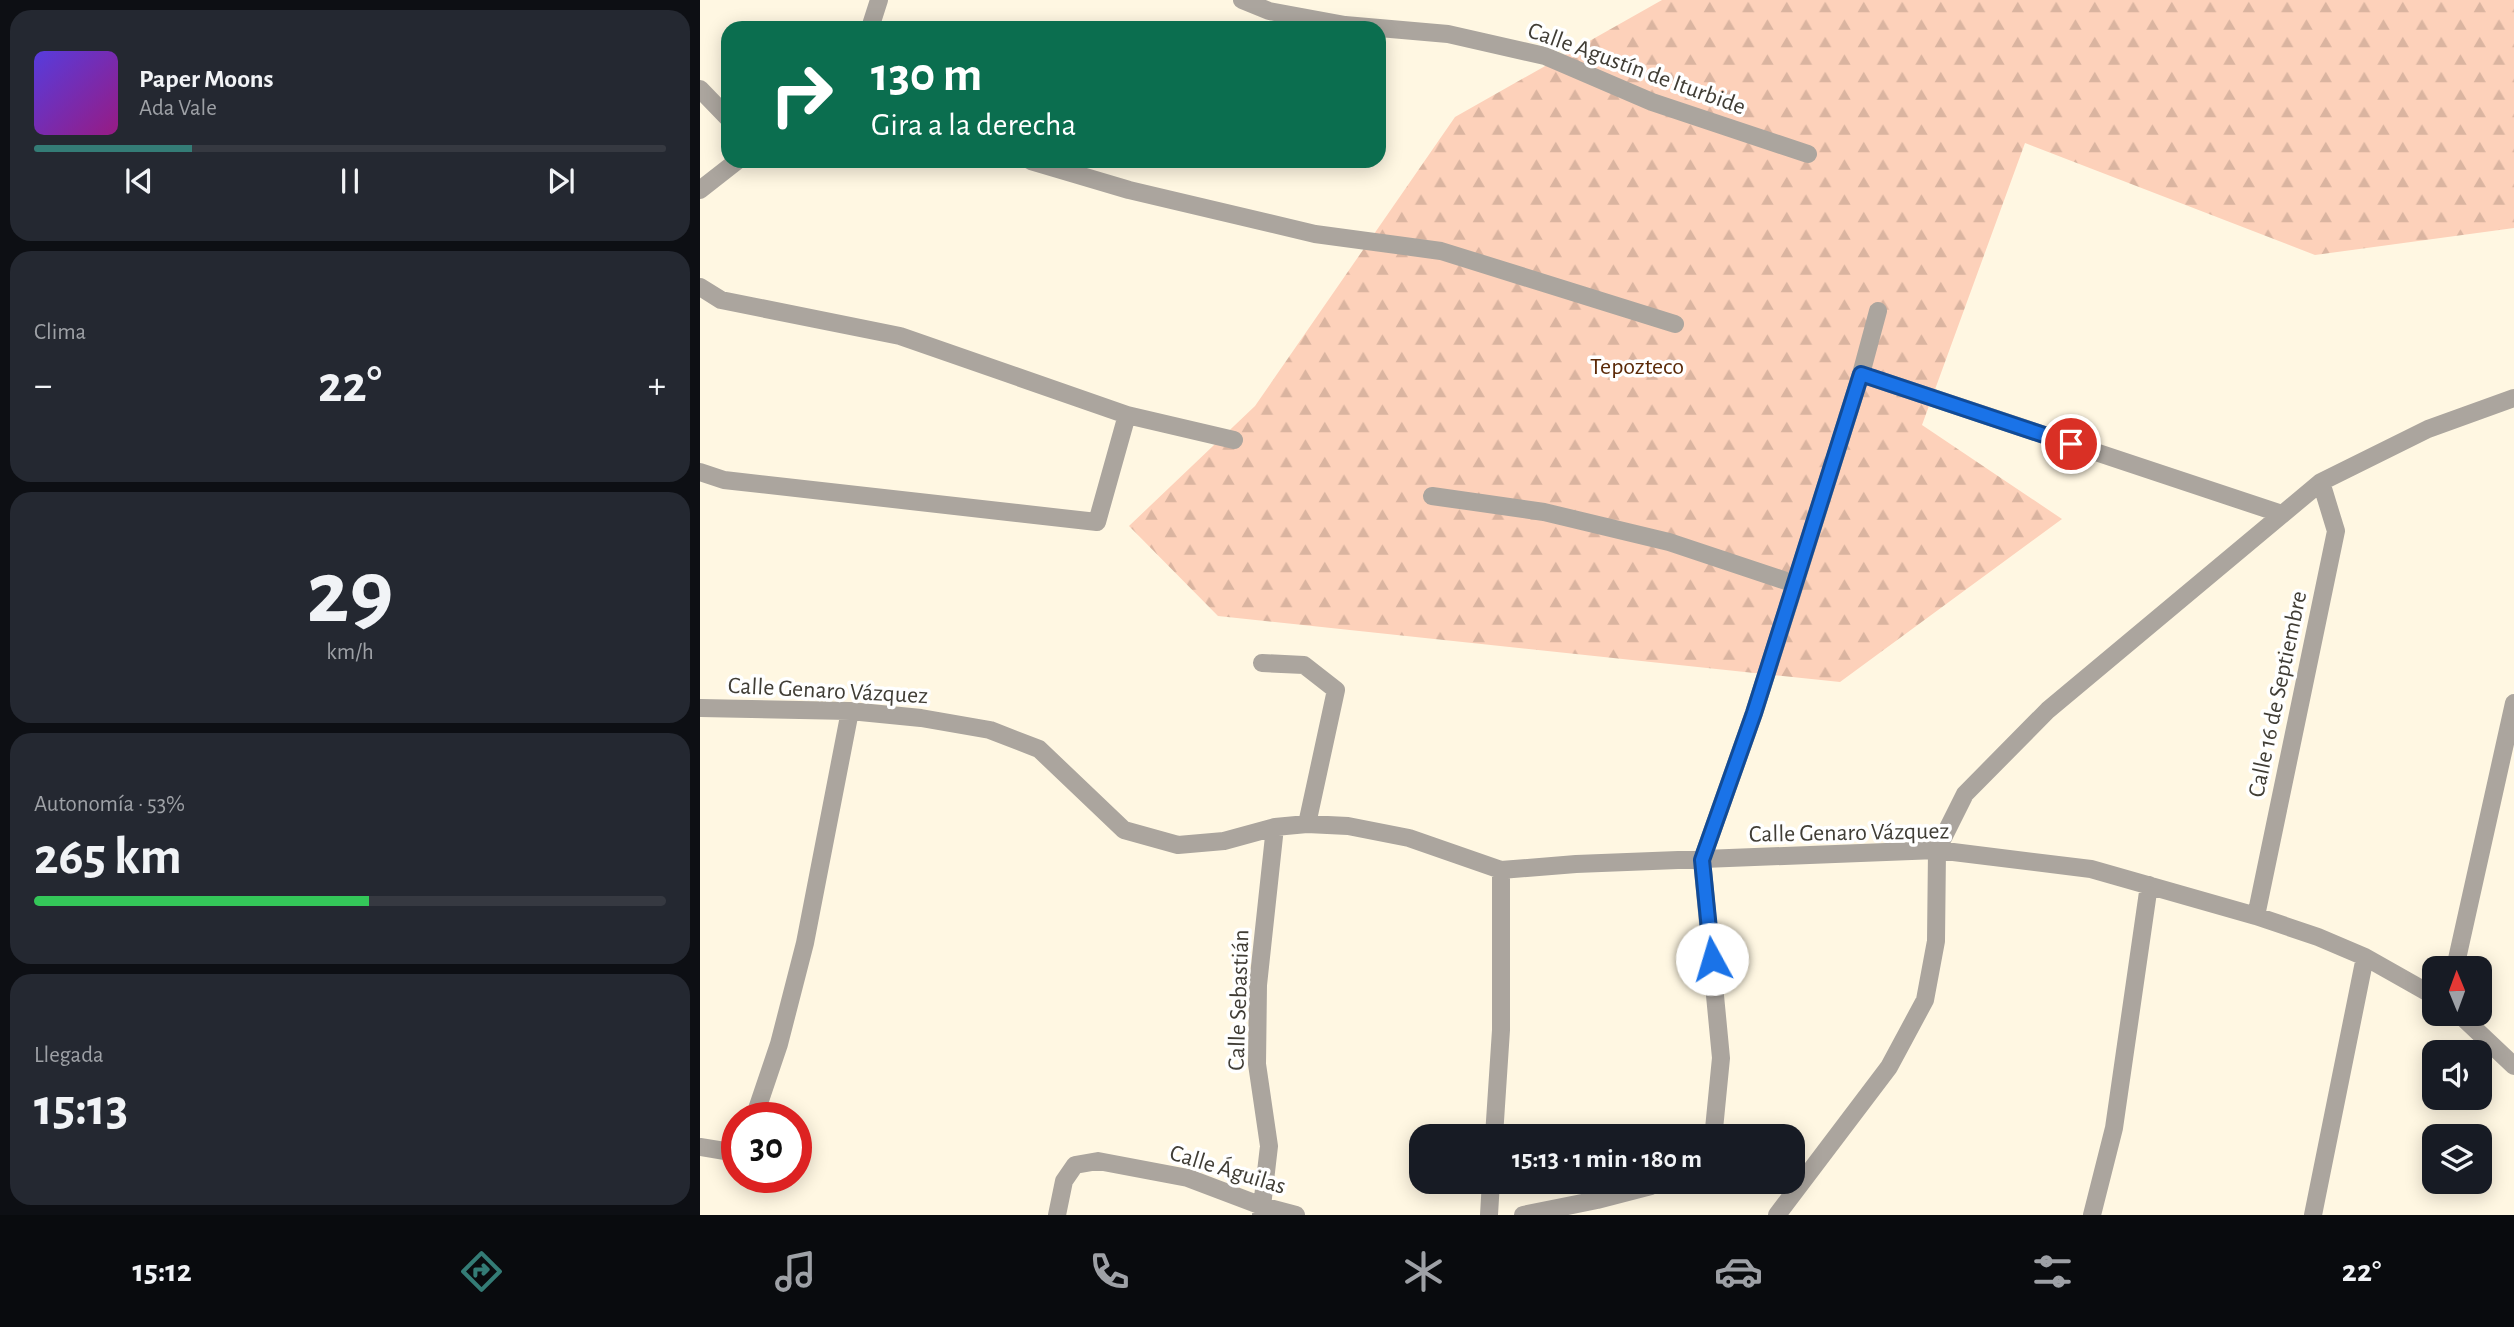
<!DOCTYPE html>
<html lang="es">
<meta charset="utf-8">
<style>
body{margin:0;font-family:"Alegreya Sans",sans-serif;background:#242831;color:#f1f3f6;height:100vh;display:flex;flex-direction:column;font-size:26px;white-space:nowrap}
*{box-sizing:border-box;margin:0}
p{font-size:23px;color:#9ea1a6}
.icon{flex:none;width:38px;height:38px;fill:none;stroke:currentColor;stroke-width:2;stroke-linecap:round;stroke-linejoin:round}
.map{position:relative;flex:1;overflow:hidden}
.side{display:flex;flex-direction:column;gap:10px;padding:10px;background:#0d0f14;width:700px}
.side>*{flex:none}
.guide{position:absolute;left:21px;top:21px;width:665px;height:147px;border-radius:21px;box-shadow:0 4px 18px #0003;background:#0b6e4f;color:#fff;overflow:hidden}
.needle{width:46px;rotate:359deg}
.tools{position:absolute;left:1722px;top:956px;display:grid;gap:14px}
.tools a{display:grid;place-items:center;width:70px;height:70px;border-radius:14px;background:#171b24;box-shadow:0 4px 18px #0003;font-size:35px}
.speed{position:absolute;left:21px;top:1102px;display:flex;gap:14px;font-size:35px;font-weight:700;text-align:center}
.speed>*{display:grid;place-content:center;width:91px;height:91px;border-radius:50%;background:#171b24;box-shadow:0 4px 18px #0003;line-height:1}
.speed .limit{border:10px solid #d22;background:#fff;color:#111}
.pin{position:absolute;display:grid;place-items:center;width:60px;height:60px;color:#fff;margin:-30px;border:4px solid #fff;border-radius:50%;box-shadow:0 2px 7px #0007}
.me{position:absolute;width:77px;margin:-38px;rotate:354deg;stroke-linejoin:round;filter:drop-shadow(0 0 5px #0008)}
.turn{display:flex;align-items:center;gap:24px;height:147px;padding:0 35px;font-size:32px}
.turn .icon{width:91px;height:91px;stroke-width:2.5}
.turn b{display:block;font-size:49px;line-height:60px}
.big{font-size:52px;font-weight:700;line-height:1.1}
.side .card{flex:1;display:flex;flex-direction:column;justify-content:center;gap:10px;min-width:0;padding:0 24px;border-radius:21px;background:#242831}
.side .dial{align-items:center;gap:0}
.dial b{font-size:91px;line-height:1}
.song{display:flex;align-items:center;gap:21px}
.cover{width:84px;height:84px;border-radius:10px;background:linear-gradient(135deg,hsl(250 70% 55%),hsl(310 70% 35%))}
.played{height:7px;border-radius:4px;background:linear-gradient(90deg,#347c76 25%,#363941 25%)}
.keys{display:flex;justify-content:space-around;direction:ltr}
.heat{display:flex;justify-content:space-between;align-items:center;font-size:38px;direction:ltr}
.charge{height:10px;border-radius:5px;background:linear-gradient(90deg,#34c759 53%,#363941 0)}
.trip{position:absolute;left:709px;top:1124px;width:396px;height:70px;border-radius:21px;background:#171b24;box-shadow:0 4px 18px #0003;font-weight:700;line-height:70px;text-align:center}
.tab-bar{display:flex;height:112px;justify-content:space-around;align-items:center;background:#090b0e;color:#9ea1a6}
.tab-bar .icon{width:49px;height:49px}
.tab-bar .on{color:#347c76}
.tab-bar b{font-size:32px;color:#f1f3f6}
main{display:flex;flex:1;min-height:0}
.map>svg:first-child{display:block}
.forest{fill:url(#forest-firs)}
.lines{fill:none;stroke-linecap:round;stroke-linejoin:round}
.minor{stroke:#aba59e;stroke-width:18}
.route-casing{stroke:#114b97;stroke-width:18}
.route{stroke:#1a73e8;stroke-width:12}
.labels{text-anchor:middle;stroke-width:7;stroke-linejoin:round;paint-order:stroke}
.street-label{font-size:24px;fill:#403d35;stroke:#fff}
.park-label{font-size:24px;fill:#5b2907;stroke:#fff}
</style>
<main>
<section class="side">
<div class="card">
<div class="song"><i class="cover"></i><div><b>Paper Moons</b><p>Ada Vale</p></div></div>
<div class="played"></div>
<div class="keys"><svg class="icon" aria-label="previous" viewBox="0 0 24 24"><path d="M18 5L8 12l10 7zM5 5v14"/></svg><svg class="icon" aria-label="pause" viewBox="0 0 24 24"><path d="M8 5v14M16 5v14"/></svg><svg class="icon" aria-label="next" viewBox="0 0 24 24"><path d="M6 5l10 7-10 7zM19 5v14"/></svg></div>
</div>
<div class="card"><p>Clima</p>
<div class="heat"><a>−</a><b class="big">22°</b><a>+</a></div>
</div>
<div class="card dial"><b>29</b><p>km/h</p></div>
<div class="card"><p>Autonomía · 53%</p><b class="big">265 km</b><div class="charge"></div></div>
<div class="card"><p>Llegada</p><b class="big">15:13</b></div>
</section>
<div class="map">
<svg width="1814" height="1215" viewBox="0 0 1814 1215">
<defs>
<pattern id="forest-firs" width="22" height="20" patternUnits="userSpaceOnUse" patternTransform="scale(1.75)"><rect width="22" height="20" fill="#fdd1ba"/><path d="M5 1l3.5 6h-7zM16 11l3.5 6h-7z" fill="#dab4a0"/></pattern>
</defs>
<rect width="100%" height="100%" fill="#fff7e2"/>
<path class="forest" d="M962 0H1814V228L1615 255 1325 143 1222 425 1362 519 1140 682 518 616 429 526 555 406 755 117Z"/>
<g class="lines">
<path class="minor" d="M542 0 569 11 645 25 748 34 845 56 952 102 1108 154
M170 28 179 0
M0 89 28 118
M331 161 429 190 615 234 741 251 975 324
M0 190 37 161
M0 287 21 300 200 336 427 415 534 440
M1161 374 1582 514
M0 472 24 480 397 522 427 415
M732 496 844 512 969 542 1095 584
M562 663 604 665 636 690 607 824
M0 708 150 711 221 718 290 730 339 749 424 830 478 845 524 841 575 827 607 824 648 826 709 838 801 870 876 864 1237 850 1391 869 1556 916 1618 937 1665 957 1734 996
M1556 916 1636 531 1621 482
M1755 968 1814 703
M1758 1013 1814 1066
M54 1118 79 1044 105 943 150 711
M794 1136 801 1030V870
M1008 1136 1014 1129 1021 1058 1002 860 1054 713 1095 584 1161 374 1178 311
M0 1147 37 1153
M357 1215 364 1181 375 1165 398 1161 488 1178 562 1206 596 1215
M561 1215 569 1146 557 1064 558 985 575 827
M789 1215 791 1181
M823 1215 897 1200 951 1186 958 1181
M1077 1215 1189 1067 1225 1000 1236 941 1237 850 1265 794 1348 710 1621 482 1728 429 1814 398
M1392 1215 1414 1128 1449 885
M1613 1215 1665 957"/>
</g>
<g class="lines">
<defs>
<path id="route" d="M1012 959 1002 860 1054 713 1161 374 1371 444"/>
</defs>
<use href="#route" class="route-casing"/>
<use href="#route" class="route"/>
</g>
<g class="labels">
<g class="street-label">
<text transform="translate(937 68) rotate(20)" y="8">Calle Agustín de Iturbide</text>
<text transform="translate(128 690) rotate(3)" y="8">Calle Genaro Vázquez</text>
<text transform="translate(1577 694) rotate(-78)" y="8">Calle 16 de Septiembre</text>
<text transform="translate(1149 832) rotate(-1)" y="8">Calle Genaro Vázquez</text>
<text transform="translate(538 1000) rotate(-88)" y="8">Calle Sebastián</text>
<text transform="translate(528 1169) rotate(17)" y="8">Calle Águilas</text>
</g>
<g class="park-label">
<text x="937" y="374">Tepozteco</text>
</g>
</g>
</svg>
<div class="tools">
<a><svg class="needle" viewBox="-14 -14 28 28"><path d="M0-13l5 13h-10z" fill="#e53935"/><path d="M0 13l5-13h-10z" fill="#9ea1a6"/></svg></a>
<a><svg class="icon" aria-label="sound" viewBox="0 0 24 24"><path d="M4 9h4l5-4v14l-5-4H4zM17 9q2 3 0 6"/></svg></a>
<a><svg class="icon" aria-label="layers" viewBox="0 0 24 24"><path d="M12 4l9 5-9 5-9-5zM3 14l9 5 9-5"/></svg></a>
</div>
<div class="speed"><div class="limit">30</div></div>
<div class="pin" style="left:1371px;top:444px;background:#d93025"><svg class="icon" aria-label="arrive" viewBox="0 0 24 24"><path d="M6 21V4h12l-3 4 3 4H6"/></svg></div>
<svg class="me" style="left:1012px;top:959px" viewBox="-20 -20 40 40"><circle r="19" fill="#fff"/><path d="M0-13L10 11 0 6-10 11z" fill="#1a73e8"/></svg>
<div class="trip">15:13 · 1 min · 180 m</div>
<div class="guide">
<div class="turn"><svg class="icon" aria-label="right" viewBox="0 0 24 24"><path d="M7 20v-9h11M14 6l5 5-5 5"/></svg><div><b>130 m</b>Gira a la derecha</div></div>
</div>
</div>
</main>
<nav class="tab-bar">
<b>15:12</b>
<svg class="icon on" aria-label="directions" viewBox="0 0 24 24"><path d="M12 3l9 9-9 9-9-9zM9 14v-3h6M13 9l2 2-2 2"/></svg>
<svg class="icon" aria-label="music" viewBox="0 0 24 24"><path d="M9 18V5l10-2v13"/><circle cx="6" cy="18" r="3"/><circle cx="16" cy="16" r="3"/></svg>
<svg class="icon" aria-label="phone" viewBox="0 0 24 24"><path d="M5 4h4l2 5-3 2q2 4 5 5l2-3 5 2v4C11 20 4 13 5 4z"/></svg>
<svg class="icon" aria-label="climate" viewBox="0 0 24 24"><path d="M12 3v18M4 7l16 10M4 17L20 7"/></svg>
<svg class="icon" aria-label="car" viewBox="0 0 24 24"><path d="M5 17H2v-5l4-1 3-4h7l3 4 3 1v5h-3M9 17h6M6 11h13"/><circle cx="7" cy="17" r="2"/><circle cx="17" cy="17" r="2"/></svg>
<svg class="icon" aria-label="filters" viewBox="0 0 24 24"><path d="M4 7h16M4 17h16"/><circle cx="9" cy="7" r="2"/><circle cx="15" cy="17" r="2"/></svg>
<b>22°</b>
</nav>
